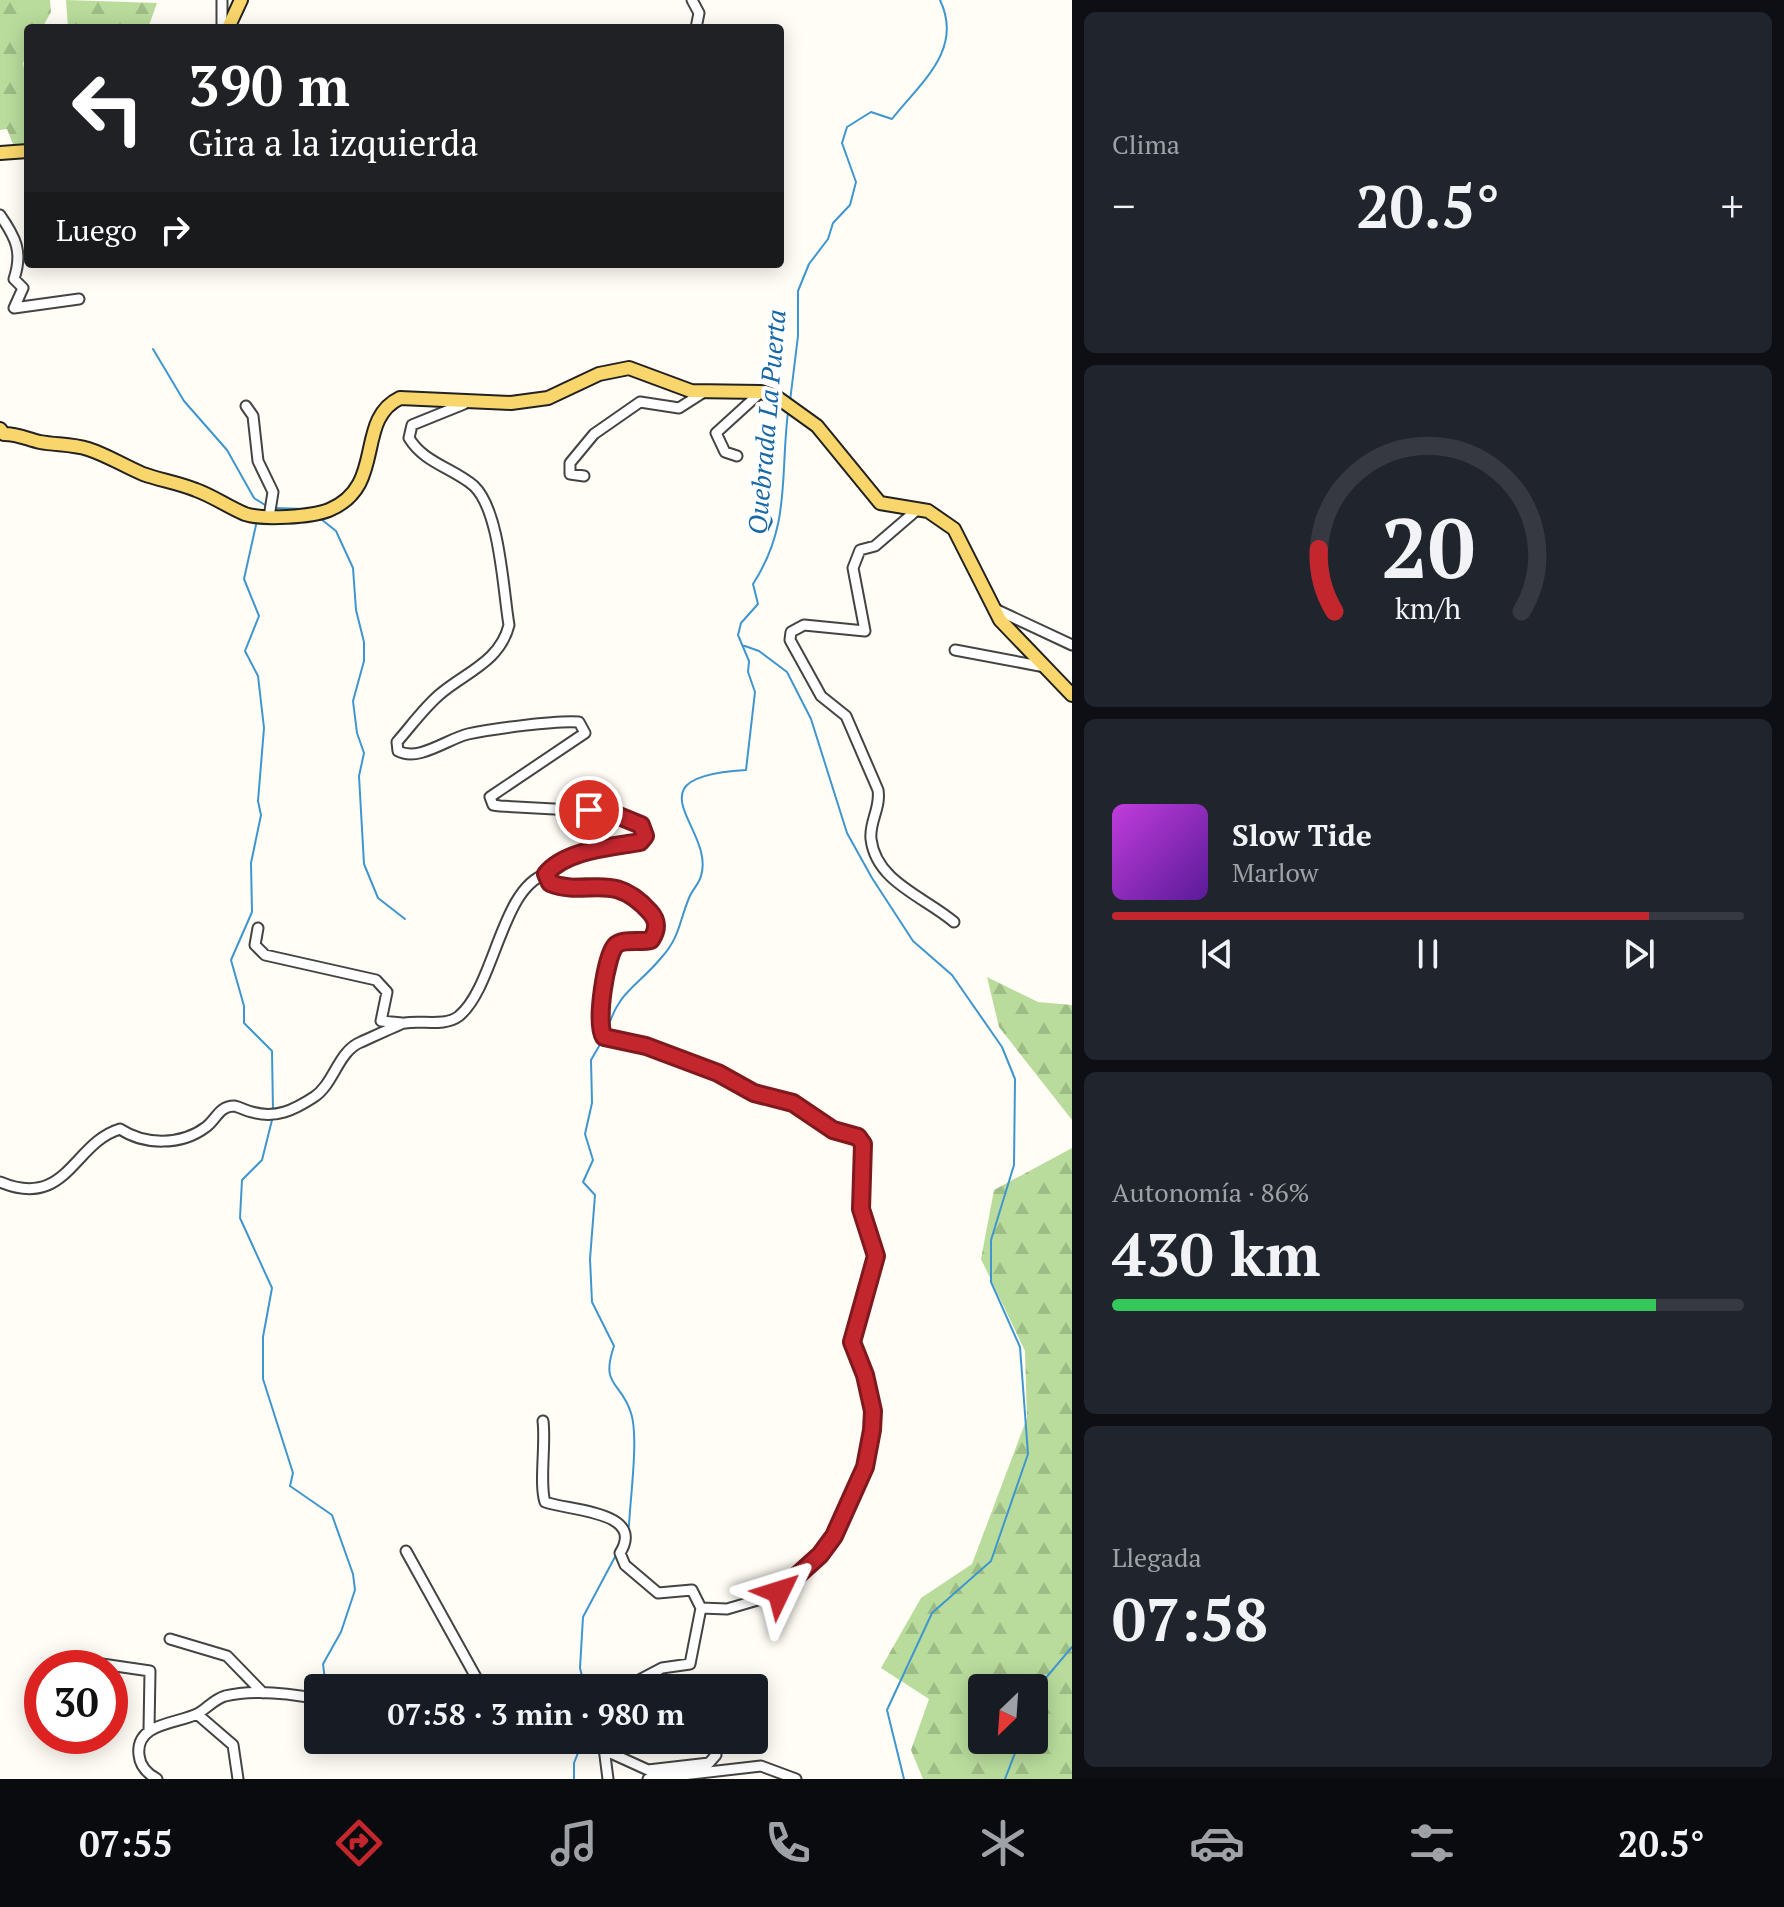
<!DOCTYPE html>
<html lang="es">
<meta charset="utf-8">
<style>
body{margin:0;font-family:"PT Serif",serif;background:#20242c;color:#f1f3f6;height:100vh;display:flex;flex-direction:column;font-size:30px;white-space:nowrap}
*{box-sizing:border-box;margin:0}
p{font-size:26px;color:#9ea1a6}
.icon{flex:none;width:44px;height:44px;fill:none;stroke:currentColor;stroke-width:2;stroke-linecap:round;stroke-linejoin:round}
.map{position:relative;flex:1;overflow:hidden}
.details{display:flex;flex-direction:column;gap:12px;padding:12px;background:#0d0f14;width:712px}
.details>*{flex:none}
.hud{position:absolute;left:24px;top:24px;width:760px;height:244px;border-radius:8px;box-shadow:0 4px 20px #0003;background:#202124;color:#fff;overflow:hidden}
.needle{width:52px;rotate:205deg}
.controls{position:absolute;left:968px;top:1674px;display:grid;gap:16px}
.controls a{display:grid;place-items:center;width:80px;height:80px;border-radius:8px;background:#171b24;box-shadow:0 4px 20px #0003;font-size:40px}
.speed{position:absolute;left:24px;top:1650px;display:flex;gap:16px;font-size:40px;font-weight:700;text-align:center}
.speed>*{display:grid;place-content:center;width:104px;height:104px;border-radius:50%;background:#171b24;box-shadow:0 4px 20px #0003;line-height:1}
.speed .limit{border:12px solid #d22;background:#fff;color:#111}
.pin{position:absolute;display:grid;place-items:center;width:68px;height:68px;color:#fff;margin:-34px;border:4px solid #fff;border-radius:50%;box-shadow:0 2px 8px #0007}
.me{position:absolute;width:88px;margin:-44px;rotate:49deg;stroke-linejoin:round;filter:drop-shadow(0 0 6px #0008)}
.turn{display:flex;align-items:center;gap:28px;height:168px;padding:0 32px;font-size:36px}
.turn .icon{width:104px;height:104px;stroke-width:2.5}
.turn b{display:block;font-size:56px;line-height:68px}
.then{display:flex;align-items:center;height:76px;padding:0 32px;background:#0003;gap:16px;font-size:30px}
.big{font-size:60px;font-weight:700;line-height:1.1}
.details .widget{flex:1;display:flex;flex-direction:column;justify-content:center;gap:12px;min-width:0;padding:0 28px;border-radius:12px;background:#20242c}
.details .dial{align-items:center;gap:0}
.dial svg{height:208px;overflow:visible;fill:none;stroke:#363941;stroke-width:7;stroke-linecap:round;text-anchor:middle}
.dial text{fill:#f1f3f6;stroke:none}
.song{display:flex;align-items:center;gap:24px}
.cover{width:96px;height:96px;border-radius:12px;background:linear-gradient(135deg,hsl(290 70% 55%),hsl(270 70% 35%))}
.played{height:8px;border-radius:4px;background:linear-gradient(90deg,#c4262e 85%,#363941 85%)}
.keys{display:flex;justify-content:space-around;direction:ltr}
.heat{display:flex;justify-content:space-between;align-items:center;font-size:44px;direction:ltr}
.charge{height:12px;border-radius:6px;background:linear-gradient(90deg,#34c759 86%,#363941 0)}
.trip{position:absolute;left:304px;top:1674px;width:464px;height:80px;border-radius:8px;background:#171b24;box-shadow:0 4px 20px #0003;font-weight:700;line-height:80px;text-align:center}
.tabs{display:flex;height:128px;justify-content:space-around;align-items:center;background:#090b0e;color:#9ea1a6}
.tabs .icon{width:56px;height:56px}
.tabs .active{color:#c4262e}
.tabs b{font-size:36px;color:#f1f3f6}
main{display:flex;flex:1;min-height:0}
.map>svg:first-child{display:block}
.forest{fill:url(#forest-firs);fill-rule:evenodd}
.lines{fill:none;stroke-linecap:round;stroke-linejoin:round}
.stream{stroke:#3f96cf;stroke-width:2}
.minor-casing{stroke:#444;stroke-width:13}
.major-casing{stroke:#222;stroke-width:16}
.minor{stroke:#fff;stroke-width:9}
.major{stroke:#f9d66b;stroke-width:12}
.route-casing{stroke:#7f191e;stroke-width:20}
.route{stroke:#c4262e;stroke-width:14}
.labels{text-anchor:middle;stroke-width:8;stroke-linejoin:round;paint-order:stroke}
.water-label{font-size:26px;font-style:italic;fill:#1768a6;stroke:#fff}
</style>
<main>
<div class="map">
<svg width="1072" height="1779" viewBox="0 0 1072 1779">
<defs>
<pattern id="forest-firs" width="22" height="20" patternUnits="userSpaceOnUse" patternTransform="scale(2)"><rect width="22" height="20" fill="#b9dc9c"/><path d="M5 1l3.5 6h-7zM16 11l3.5 6h-7z" fill="#9ebc85"/></pattern>
</defs>
<rect width="100%" height="100%" fill="#fffdf5"/>
<path class="forest" d="M0 0H50L51 12 42 28H28V54L23 63 28 91V145L15 149 7 129 0 130Z
M66 0 157 3 148 28 130 25 129 28H68Z
M987 977 1038 1002 1072 1005V1120L999 1027Z
M1072 1148V1779H923L911 1750 929 1699 881 1668 921 1598 972 1564 1027 1418 1025 1351 981 1259 994 1190ZM982 1688H1034V1740H982Z"/>
<g class="lines">
<path class="stream" d="M153 349 184 401 227 450 254 498 265 505
M790 401 798 336V291L809 264 828 239 833 223 850 205 856 182 842 143 847 127 871 112 892 119C920 83 964 50 940 0
M274 508 304 509
M321 519 336 531 353 568 356 610 364 642V661L353 701 357 733 364 753 359 776 364 864 378 898 405 919
M256 525 244 579 259 616 245 651 258 676 264 728 258 801 261 815 251 863 252 912 231 960 244 1006V1023L272 1051 273 1111
M742 645 759 651 787 672 811 719 847 833 872 878 913 941 952 975 1002 1047 1015 1079 1014 1165 991 1240V1282L1020 1347 1028 1454 991 1561 932 1613 887 1710 904 1779
M607 1031C618 991 636 988 661 958 680 937 679 922 689 898 692 890 699 884 701 876 716 828 624 777 746 770L755 692 748 672 749 661 738 635 741 623 758 604 753 584C791 525 780 477 788 412
M602 1041 591 1060 592 1103 585 1134 593 1160 583 1182 595 1195 590 1259 592 1302 614 1346C600 1387 621 1381 631 1413 639 1437 630 1499 629 1526
M272 1120 262 1160 242 1180 240 1218 272 1288 263 1337V1379L293 1473 290 1486 332 1515 353 1574 355 1590 341 1632 323 1664 326 1688
M585 1688 580 1668 583 1617 616 1555
M1034 1692 1072 1647
M574 1779V1763L583 1740
M1005 1779 1020 1740"/>
<defs>
<path id="minor" d="M222 0V28
M692 0 699 13 696 28
M0 215C16 238 23 252 14 279L23 288 14 308 79 299
M464 404 412 425 409 438C424 463 453 468 474 486 500 511 503 590 509 625 500 662 464 673 439 695 423 709 411 726 397 742L398 751C419 762 447 739 468 734 491 729 557 720 579 722L585 733 490 797 493 805 500 806 609 812 646 830 640 842C612 846 565 850 546 874L550 883 556 885C572 885 591 882 607 886 630 891 668 914 651 940 642 943 622 939 616 946 606 957 595 1023 604 1037L646 1046 718 1073 754 1093 782 1098 804 1108 833 1130 858 1137 863 1144 861 1209 876 1256 852 1342 865 1375 873 1411 865 1467 834 1536 804 1571 768 1597 727 1609 701 1608 690 1664 662 1668 624 1688
M246 406 253 416 258 461 273 492 269 517
M737 456 725 452 716 433 761 392
M584 476 570 474V463L594 434 640 402 679 408 704 392
M918 509 875 546 860 550 853 568 865 631 804 625 791 632 790 640 821 696 846 716 878 790C881 808 869 822 871 839 876 882 925 897 954 922
M995 609 1072 645
M955 650 1045 667
M258 928 255 945 265 955 376 980 387 992 381 1021 402 1023
M0 1182C67 1210 73 1143 120 1129 144 1145 181 1146 206 1127 216 1120 219 1106 234 1106 240 1107 246 1111 252 1112 276 1119 294 1110 314 1097 334 1084 338 1051 361 1042 368 1039 402 1023 405 1023 421 1020 445 1027 459 1016 495 986 501 888 546 874
M543 1421C546 1444 539 1484 545 1502 570 1511 646 1511 620 1553L625 1565 658 1593 692 1590 701 1608
M406 1551 482 1688
M170 1639 227 1656 263 1693
M97 1668 102 1664 150 1671 149 1730
M197 1714 233 1745 238 1779
M603 1740 608 1779
M604 1750 648 1770 709 1763 716 1755
M157 1779C148 1774 140 1767 139 1755 135 1722 179 1724 199 1713 208 1707 215 1699 225 1696 255 1689 288 1693 318 1699
M648 1779 761 1766 796 1779"/>
<path id="major" d="M228 28 241 0
M0 153 28 151
M0 429 4 434C18 434 27 439 40 442 56 445 72 444 88 449 107 455 124 466 143 474 160 480 179 483 196 490 213 496 228 507 245 514 263 520 311 517 329 510 387 486 354 420 400 398L511 403 548 398 599 374 629 368 691 391 761 392 778 398 817 426 880 503 928 511 954 529 1000 620 1072 695"/>
</defs>
<use href="#minor" class="minor-casing"/>
<use href="#major" class="major-casing"/>
<use href="#minor" class="minor"/>
<use href="#major" class="major"/>
</g>
<g class="lines">
<defs>
<path id="route" d="M589 810 609 812 641 825 645 836 640 842C612 847 565 850 546 874L550 883C587 898 612 869 650 912 658 921 658 929 651 940 641 943 622 938 615 946 606 957 595 1023 604 1037L646 1046 718 1073 754 1093 793 1103 833 1130 858 1137 863 1144 861 1209 876 1256 852 1342 865 1375 873 1411 872 1430 865 1467 834 1536 820 1555 779 1592"/>
</defs>
<use href="#route" class="route-casing"/>
<use href="#route" class="route"/>
</g>
<g class="labels">
<g class="water-label">
<text transform="translate(767 422) rotate(-85)" y="9">Quebrada La Puerta</text>
</g>
</g>
</svg>
<div class="controls">
<a><svg class="needle" viewBox="-14 -14 28 28"><path d="M0-13l5 13h-10z" fill="#e53935"/><path d="M0 13l5-13h-10z" fill="#9ea1a6"/></svg></a>
</div>
<div class="speed"><div class="limit">30</div></div>
<div class="pin" style="left:589px;top:810px;background:#d93025"><svg class="icon" aria-label="arrive" viewBox="0 0 24 24"><path d="M6 21V4h12l-3 4 3 4H6"/></svg></div>
<svg class="me" style="left:779px;top:1592px" viewBox="-20 -20 40 40"><path d="M0-17L14 15 0 8-14 15z" fill="#c4262e" stroke="#fff" stroke-width="4"/></svg>
<div class="trip">07:58 · 3 min · 980 m</div>
<div class="hud">
<div class="turn"><svg class="icon" aria-label="left" viewBox="0 0 24 24"><path d="M17 20v-9H6M10 6l-5 5 5 5"/></svg><div><b>390 m</b>Gira a la izquierda</div></div>
<div class="then">Luego<svg class="icon" aria-label="right" viewBox="0 0 24 24"><path d="M7 20v-9h11M14 6l5 5-5 5"/></svg></div>
</div>
</div>
<section class="details">
<div class="widget"><p>Clima</p>
<div class="heat"><a>−</a><b class="big">20.5°</b><a>+</a></div>
</div>
<div class="widget dial"><svg viewBox="0 0 100 80">
<path d="M14 69A42 42 0 1 1 86 69"/>
<path d="M14 69A42 42 0 0 1 8 45" stroke="#c4262e"/>
<text x="50" y="56" font-size="32" font-weight="700">20</text>
<text x="50" y="72" font-size="11">km/h</text>
</svg></div>
<div class="widget">
<div class="song"><i class="cover"></i><div><b>Slow Tide</b><p>Marlow</p></div></div>
<div class="played"></div>
<div class="keys"><svg class="icon" aria-label="previous" viewBox="0 0 24 24"><path d="M18 5L8 12l10 7zM5 5v14"/></svg><svg class="icon" aria-label="pause" viewBox="0 0 24 24"><path d="M8 5v14M16 5v14"/></svg><svg class="icon" aria-label="next" viewBox="0 0 24 24"><path d="M6 5l10 7-10 7zM19 5v14"/></svg></div>
</div>
<div class="widget"><p>Autonomía · 86%</p><b class="big">430 km</b><div class="charge"></div></div>
<div class="widget"><p>Llegada</p><b class="big">07:58</b></div>
</section>
</main>
<nav class="tabs">
<b>07:55</b>
<svg class="icon active" aria-label="directions" viewBox="0 0 24 24"><path d="M12 3l9 9-9 9-9-9zM9 14v-3h6M13 9l2 2-2 2"/></svg>
<svg class="icon" aria-label="music" viewBox="0 0 24 24"><path d="M9 18V5l10-2v13"/><circle cx="6" cy="18" r="3"/><circle cx="16" cy="16" r="3"/></svg>
<svg class="icon" aria-label="phone" viewBox="0 0 24 24"><path d="M5 4h4l2 5-3 2q2 4 5 5l2-3 5 2v4C11 20 4 13 5 4z"/></svg>
<svg class="icon" aria-label="climate" viewBox="0 0 24 24"><path d="M12 3v18M4 7l16 10M4 17L20 7"/></svg>
<svg class="icon" aria-label="car" viewBox="0 0 24 24"><path d="M5 17H2v-5l4-1 3-4h7l3 4 3 1v5h-3M9 17h6M6 11h13"/><circle cx="7" cy="17" r="2"/><circle cx="17" cy="17" r="2"/></svg>
<svg class="icon" aria-label="filters" viewBox="0 0 24 24"><path d="M4 7h16M4 17h16"/><circle cx="9" cy="7" r="2"/><circle cx="15" cy="17" r="2"/></svg>
<b>20.5°</b>
</nav>
